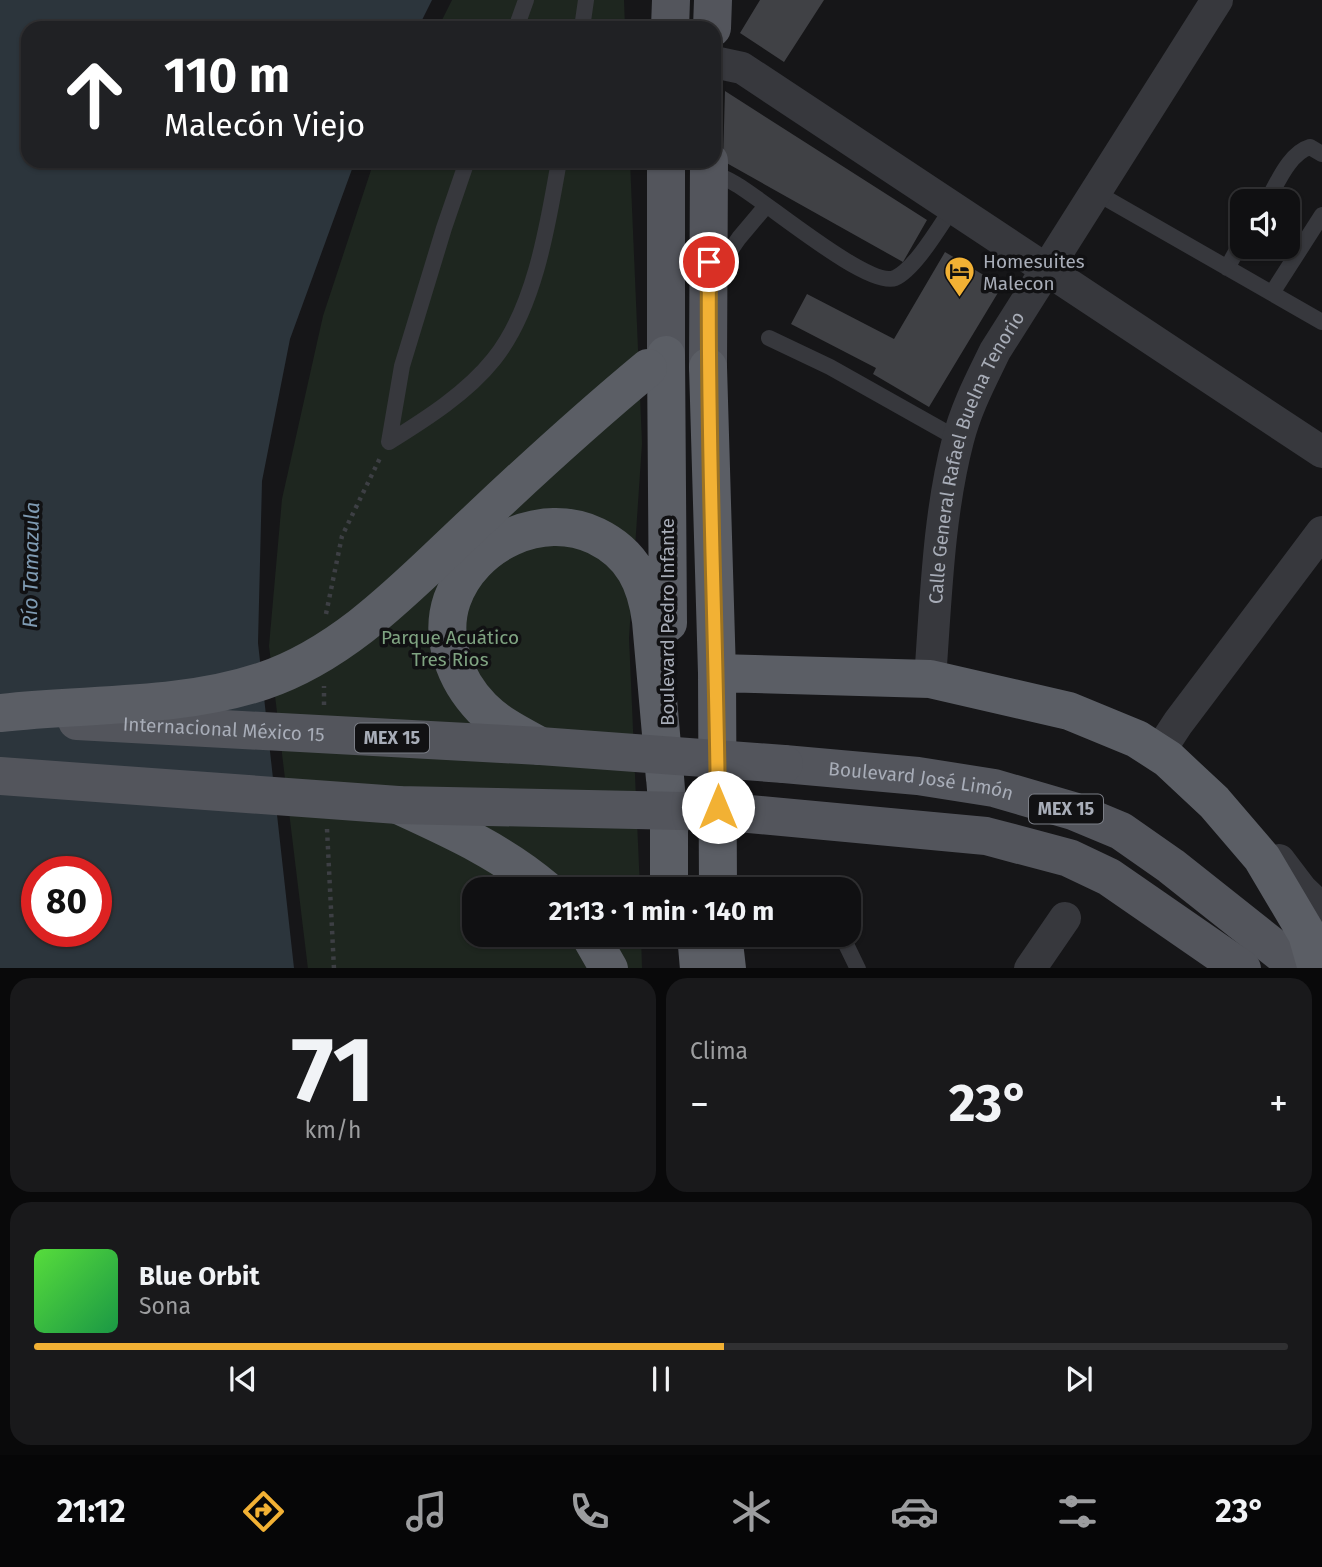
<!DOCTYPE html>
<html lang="es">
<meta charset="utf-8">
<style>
body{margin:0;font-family:"Fira Sans",sans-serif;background:#19191b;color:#f1f3f6;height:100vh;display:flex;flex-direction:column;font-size:26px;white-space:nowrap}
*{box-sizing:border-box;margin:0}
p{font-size:23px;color:#9c9d9f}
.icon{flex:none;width:38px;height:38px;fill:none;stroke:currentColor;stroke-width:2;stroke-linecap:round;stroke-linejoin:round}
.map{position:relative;height:968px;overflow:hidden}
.sheet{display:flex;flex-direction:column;gap:10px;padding:10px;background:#09090a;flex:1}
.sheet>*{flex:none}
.hud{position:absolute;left:21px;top:21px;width:700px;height:147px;border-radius:21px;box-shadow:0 2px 5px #0004,0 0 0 2px #303032;background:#202124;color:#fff;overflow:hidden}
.tools{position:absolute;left:1230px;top:189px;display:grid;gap:14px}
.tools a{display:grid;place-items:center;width:70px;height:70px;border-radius:14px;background:#101012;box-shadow:0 2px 5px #0004,0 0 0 2px #303032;font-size:35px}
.speed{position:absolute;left:21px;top:856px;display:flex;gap:14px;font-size:35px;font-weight:700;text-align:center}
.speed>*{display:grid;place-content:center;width:91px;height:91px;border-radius:50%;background:#101012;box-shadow:0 2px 5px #0004,0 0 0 2px #303032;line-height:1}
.speed .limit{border:10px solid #d22;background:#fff;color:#111}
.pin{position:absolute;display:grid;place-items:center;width:60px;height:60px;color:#fff;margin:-30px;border:4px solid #fff;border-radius:50%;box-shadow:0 2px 7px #0007}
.me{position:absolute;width:77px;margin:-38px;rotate:0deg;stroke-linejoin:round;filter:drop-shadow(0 0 5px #0008)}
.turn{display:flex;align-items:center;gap:24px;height:147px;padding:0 28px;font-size:32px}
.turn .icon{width:91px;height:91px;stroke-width:2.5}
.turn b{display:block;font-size:49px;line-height:60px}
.big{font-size:52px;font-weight:700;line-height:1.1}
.sheet .tile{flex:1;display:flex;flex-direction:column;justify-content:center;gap:10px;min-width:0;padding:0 24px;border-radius:21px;background:#19191b}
.sheet .dial{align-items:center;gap:0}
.dial b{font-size:91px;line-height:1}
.song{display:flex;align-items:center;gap:21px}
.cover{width:84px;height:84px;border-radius:10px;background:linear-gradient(135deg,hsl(110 70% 55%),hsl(140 70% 35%))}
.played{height:7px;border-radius:4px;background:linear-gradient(90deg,#f2b134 55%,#303032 55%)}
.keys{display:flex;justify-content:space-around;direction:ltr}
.heat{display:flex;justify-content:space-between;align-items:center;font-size:38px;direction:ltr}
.sheet .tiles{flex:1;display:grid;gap:10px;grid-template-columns:1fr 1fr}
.tile:last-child{grid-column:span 2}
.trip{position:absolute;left:462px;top:877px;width:399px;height:70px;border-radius:21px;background:#101012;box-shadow:0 2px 5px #0004,0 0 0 2px #303032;font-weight:700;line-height:70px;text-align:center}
.menu{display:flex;height:112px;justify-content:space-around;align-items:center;background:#060607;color:#9c9d9f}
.menu .icon{width:49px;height:49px}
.menu .on{color:#f2b134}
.menu b{font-size:32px;color:#f1f3f6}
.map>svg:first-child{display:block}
.green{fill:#1e261f}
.water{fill:#2c353c;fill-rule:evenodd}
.building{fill:#404145}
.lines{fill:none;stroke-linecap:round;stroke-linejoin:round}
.path{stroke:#3d3f44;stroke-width:4.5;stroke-dasharray:3.5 5;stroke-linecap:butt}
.service{stroke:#37383d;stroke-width:16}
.minor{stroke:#37383d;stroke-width:32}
.primary{stroke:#53555c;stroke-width:38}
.trunk{stroke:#5b5e65;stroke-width:38}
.primary-bridge{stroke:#53555c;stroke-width:38}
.trunk-bridge{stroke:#5b5e65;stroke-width:38}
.route-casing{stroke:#9d7322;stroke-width:18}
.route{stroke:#f2b134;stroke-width:12}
.labels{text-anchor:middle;stroke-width:7;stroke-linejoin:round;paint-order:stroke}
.shield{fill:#111113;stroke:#7b7e86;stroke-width:2}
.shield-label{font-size:18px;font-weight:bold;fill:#a8adb8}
.poi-label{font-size:19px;fill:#a8adb8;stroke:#111113;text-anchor:start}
.street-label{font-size:19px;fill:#a8adb8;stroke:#111113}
.park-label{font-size:19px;fill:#7fa381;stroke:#111113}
.water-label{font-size:21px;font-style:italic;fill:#7f9bb3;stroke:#111113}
</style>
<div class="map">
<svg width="1322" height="969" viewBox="0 0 1322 969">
<rect width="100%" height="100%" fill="#161618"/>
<path class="green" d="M452 0H624L625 28H438Z
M374 161H630L642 443 629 638 640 889H474V934L641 935 642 968 308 969 269 646 282 499 323 316Z"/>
<path class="water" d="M0 0H432L418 28H28V161H355L290 339 262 481 258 643 294 968 0 969ZM37 872H96V931H37Z"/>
<path class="building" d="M760 0H824L784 62 740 33Z
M725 91 927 220 903 262 723 161Z
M945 252 1002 286 929 407 873 374 876 368 791 324 807 294 894 339Z"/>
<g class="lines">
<path class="path" d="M326 614 342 536 380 458
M324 705V686
M327 829 334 969"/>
<path class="service" d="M516 28 526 0
M582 28 586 0
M467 161 444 228 402 366 389 442C426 419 467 393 494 359 535 308 548 224 559 161
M709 172C718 175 726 178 734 183 762 198 868 289 895 278 915 269 940 226 953 207
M1095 192 1322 322
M1267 201C1277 184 1289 153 1310 147L1322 154
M1227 268 1242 241
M716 271 739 238 766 206
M1272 293 1322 215
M769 338 830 367 958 439
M841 934 858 969"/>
<g class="minor">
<path d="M714 62 742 68 1322 452"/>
<path id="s1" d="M930 679C936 600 938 517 958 440 966 408 981 380 995 351L1217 0"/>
<path d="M1159 752 1178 723 1322 532"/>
<path d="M1279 860 1301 889 1322 909"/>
<path d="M1030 969 1065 918"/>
</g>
<g class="primary">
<path d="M670 28 671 0"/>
<path d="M712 28 713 0"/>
<path d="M666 355V161"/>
<path d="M708 367 709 161"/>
<path id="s2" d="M784 764 918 776 994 788 1073 811 1121 831 1171 866 1301 969"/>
<path d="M728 812 986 836 1069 858 1109 877 1242 969"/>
</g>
<path class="trunk" d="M666 355 668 623
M708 367 717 673 718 889
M717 673 930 679 1069 711 1137 739 1168 759 1214 802 1262 858 1307 934 1317 969
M540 746C520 735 499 725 482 708 455 680 439 638 452 600 472 543 542 510 596 536 633 554 646 583 651 621L665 779
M665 777 669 827V889
M398 805C450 829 502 852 545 889
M589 934 609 969
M696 934 699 969
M723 934 727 969"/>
<g class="primary-bridge">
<path id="s3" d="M77 721 540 746 784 764"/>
<path d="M0 776 398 805 728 812"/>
</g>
<path class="trunk-bridge" d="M0 713C87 703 179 709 263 681 349 652 413 580 478 520 533 468 589 417 648 368"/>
</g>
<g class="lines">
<defs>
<path id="route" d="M709 262C707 444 716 626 718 807"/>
</defs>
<use href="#route" class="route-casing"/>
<use href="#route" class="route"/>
</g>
<defs>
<symbol id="hotel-pin" viewBox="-11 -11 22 30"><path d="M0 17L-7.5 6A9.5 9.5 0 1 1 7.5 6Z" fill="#f2b134" stroke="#111113"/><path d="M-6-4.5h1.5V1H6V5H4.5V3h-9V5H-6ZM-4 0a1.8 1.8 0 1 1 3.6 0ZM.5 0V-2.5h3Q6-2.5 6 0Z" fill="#111"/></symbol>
</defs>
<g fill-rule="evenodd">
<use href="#hotel-pin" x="942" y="254" width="35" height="47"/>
</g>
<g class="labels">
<g class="shield">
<rect x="355" y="723.5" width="74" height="29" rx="5"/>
<rect x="1029" y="794.5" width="74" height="29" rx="5"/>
</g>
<g class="shield-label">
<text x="392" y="744">MEX 15</text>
<text x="1066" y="815">MEX 15</text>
</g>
<g class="poi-label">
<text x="983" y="268">Homesuites<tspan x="983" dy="22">Malecon</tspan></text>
</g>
<g class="street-label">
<text dy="7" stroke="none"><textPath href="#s1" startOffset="229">Calle General Rafael Buelna Tenorio</textPath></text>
<text transform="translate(667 622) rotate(-90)" y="7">Boulevard Pedro Infante</text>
<text dy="7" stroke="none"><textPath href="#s3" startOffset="147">Internacional México 15</textPath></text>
<text dy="7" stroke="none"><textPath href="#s2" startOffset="138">Boulevard José Limón</textPath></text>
</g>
<g class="park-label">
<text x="450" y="644">Parque Acuático<tspan x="450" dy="22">Tres Rios</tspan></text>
</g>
<g class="water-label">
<text transform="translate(31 565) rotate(-89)" y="7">Río Tamazula</text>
</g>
</g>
</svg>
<div class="tools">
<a><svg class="icon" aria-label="sound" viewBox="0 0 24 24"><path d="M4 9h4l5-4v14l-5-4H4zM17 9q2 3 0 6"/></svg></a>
</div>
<div class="speed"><div class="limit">80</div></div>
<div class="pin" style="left:709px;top:262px;background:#d93025"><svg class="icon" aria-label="arrive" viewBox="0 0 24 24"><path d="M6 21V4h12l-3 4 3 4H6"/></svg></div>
<svg class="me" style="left:718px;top:807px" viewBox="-20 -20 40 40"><circle r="19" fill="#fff"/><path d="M0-13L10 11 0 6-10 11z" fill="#f2b134"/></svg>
<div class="trip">21:13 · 1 min · 140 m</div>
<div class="hud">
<div class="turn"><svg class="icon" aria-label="ahead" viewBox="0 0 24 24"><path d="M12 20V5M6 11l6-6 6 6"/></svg><div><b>110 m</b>Malecón Viejo</div></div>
</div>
</div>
<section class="sheet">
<div class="tiles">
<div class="tile dial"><b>71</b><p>km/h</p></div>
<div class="tile"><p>Clima</p>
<div class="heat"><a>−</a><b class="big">23°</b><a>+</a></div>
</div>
<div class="tile">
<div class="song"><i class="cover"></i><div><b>Blue Orbit</b><p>Sona</p></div></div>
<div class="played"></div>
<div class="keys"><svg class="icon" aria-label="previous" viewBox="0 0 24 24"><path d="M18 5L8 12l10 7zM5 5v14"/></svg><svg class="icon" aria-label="pause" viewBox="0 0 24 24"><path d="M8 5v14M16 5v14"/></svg><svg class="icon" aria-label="next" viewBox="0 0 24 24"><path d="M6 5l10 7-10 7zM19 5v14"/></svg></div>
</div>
</div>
</section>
<nav class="menu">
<b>21:12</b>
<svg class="icon on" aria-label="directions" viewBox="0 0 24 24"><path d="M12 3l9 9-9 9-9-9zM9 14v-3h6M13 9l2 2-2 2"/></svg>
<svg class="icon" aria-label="music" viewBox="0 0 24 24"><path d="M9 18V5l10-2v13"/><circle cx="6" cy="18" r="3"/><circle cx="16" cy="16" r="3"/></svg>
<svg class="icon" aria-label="phone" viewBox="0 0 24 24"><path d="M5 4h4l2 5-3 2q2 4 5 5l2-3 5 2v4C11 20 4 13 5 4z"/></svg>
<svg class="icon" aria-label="climate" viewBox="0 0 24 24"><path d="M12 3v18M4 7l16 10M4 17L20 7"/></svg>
<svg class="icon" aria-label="car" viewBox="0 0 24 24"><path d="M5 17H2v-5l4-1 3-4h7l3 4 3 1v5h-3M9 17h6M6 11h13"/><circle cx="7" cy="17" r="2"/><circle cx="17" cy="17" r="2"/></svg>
<svg class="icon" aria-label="filters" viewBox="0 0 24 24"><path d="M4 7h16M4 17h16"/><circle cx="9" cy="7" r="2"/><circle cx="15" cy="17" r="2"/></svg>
<b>23°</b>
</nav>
